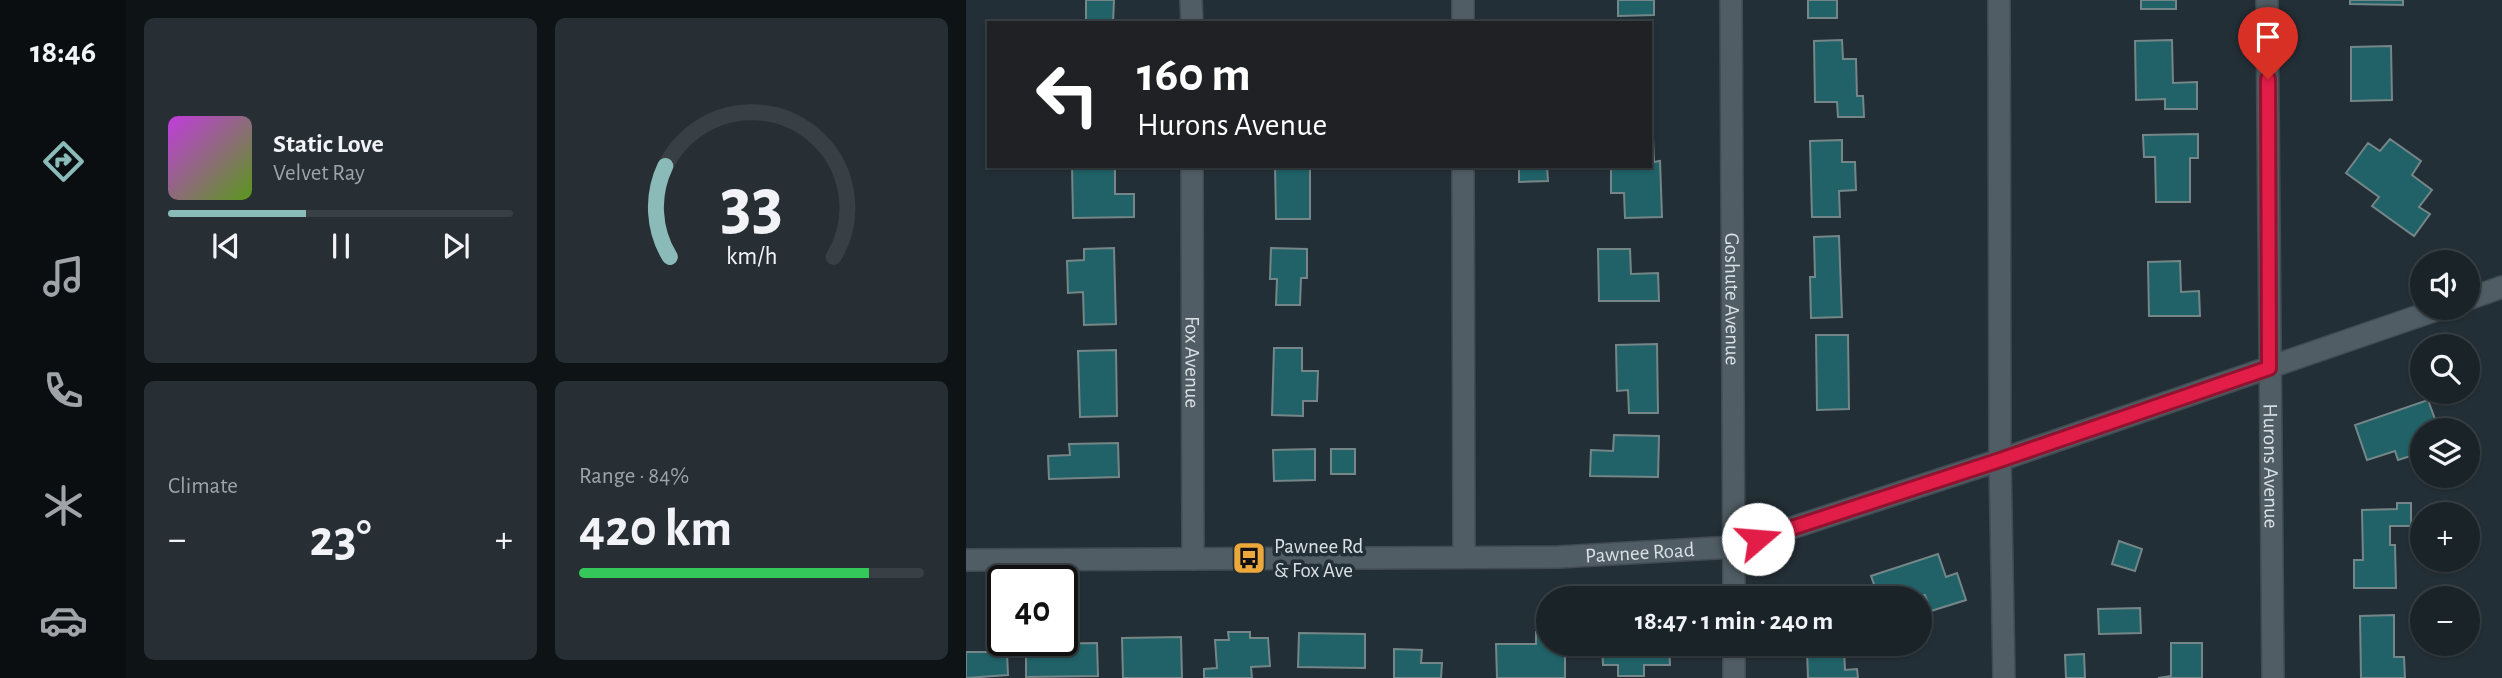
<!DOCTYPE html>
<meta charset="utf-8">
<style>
body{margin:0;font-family:"Alegreya Sans",sans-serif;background:#272f34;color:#f1f3f6;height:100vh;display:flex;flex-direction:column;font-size:26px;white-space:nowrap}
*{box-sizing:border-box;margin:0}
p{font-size:23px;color:#9fa4a8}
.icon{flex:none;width:38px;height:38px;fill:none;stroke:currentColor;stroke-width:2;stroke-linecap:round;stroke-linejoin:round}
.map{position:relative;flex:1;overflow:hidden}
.details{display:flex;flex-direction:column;gap:18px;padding:18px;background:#0e1316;width:840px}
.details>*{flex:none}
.banner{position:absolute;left:21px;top:21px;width:665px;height:147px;border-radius:0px;box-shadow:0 2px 5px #0004,0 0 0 2px #384045;background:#202124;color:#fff;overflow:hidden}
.fabs{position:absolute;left:1444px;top:250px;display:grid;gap:14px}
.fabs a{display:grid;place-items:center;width:70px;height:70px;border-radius:50%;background:#1a2328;box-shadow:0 2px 5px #0004,0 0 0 2px #384045;font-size:35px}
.speed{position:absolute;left:21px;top:565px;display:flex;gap:14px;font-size:35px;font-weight:700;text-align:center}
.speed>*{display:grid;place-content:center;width:91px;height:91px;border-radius:50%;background:#1a2328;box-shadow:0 2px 5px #0004,0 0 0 2px #384045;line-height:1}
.speed .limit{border:4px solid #111;border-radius:10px;background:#fff;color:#111}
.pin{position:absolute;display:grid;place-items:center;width:60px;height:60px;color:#fff;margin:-72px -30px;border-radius:50% 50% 50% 0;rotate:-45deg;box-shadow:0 0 7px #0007}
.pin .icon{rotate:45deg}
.me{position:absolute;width:77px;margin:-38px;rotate:72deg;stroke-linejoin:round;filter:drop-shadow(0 0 5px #0008)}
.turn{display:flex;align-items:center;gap:24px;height:147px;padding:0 35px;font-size:32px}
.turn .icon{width:91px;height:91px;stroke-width:2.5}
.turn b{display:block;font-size:49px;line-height:60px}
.big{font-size:52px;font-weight:700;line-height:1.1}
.details .widget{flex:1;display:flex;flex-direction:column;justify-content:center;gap:10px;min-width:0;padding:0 24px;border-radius:10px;background:#272f34}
.details .dial{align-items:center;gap:0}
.dial svg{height:182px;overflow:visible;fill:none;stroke:#384045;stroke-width:7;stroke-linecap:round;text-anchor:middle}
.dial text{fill:#f1f3f6;stroke:none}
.song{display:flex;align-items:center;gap:21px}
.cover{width:84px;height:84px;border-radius:10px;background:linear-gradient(135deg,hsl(290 70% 55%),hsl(90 70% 35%))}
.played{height:7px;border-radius:4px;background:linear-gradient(90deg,#8bbbb9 40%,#384045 40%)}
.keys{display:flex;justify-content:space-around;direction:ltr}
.heat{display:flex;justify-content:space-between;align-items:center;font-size:38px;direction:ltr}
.charge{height:10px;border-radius:5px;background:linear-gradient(90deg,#34c759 84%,#384045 0)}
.details .tiles{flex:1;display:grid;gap:18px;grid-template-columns:repeat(2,1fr)}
.trip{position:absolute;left:570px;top:586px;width:396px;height:70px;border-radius:35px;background:#1a2328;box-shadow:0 2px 5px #0004,0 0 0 2px #384045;font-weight:700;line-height:70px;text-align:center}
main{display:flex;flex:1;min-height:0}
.tabs{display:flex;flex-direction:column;width:126px;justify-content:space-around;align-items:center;background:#0a0e10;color:#9fa4a8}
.tabs .icon{width:49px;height:49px}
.tabs .active{color:#8bbbb9}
.tabs b{font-size:32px;color:#f1f3f6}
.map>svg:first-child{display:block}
.building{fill:#206267;stroke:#748687;stroke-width:2}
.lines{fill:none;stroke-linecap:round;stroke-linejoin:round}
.minor-casing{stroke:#414b51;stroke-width:24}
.minor{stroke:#505d64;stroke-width:21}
.route-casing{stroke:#92132f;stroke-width:18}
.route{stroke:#e11d48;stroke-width:12}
.labels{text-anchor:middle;stroke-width:7;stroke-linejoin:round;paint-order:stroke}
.street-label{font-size:21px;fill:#d9e0e5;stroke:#232f36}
.poi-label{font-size:21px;fill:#d9e0e5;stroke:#232f36;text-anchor:start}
</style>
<main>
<nav class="tabs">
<b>18:46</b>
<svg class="icon active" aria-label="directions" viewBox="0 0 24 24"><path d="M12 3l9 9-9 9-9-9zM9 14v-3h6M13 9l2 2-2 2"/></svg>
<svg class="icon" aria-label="music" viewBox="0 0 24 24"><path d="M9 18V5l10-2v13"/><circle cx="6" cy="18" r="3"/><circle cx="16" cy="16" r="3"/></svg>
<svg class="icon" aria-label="phone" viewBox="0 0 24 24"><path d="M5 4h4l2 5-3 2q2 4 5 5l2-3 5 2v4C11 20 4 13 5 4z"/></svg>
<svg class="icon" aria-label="climate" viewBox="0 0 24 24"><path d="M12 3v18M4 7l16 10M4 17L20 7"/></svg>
<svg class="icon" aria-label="car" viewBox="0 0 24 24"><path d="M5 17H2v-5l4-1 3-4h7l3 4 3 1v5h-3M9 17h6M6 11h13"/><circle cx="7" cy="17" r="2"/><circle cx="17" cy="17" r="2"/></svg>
</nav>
<section class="details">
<div class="tiles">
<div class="widget">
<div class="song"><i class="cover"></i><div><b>Static Love</b><p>Velvet Ray</p></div></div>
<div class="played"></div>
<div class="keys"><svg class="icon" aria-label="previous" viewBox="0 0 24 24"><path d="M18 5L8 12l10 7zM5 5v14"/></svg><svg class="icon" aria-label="pause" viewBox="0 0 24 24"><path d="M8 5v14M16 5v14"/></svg><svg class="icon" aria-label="next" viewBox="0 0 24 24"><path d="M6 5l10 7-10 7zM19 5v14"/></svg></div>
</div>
<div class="widget dial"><svg viewBox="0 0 100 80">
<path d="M14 69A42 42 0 1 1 86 69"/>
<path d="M14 69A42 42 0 0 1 12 29" stroke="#8bbbb9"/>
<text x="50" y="56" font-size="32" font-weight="700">33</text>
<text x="50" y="72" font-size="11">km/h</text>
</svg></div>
<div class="widget"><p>Climate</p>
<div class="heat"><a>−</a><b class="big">23°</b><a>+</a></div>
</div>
<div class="widget"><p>Range · 84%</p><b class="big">420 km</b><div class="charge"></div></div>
</div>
</section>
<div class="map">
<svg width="1536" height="678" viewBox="0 0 1536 678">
<rect width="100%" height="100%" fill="#232f36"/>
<path class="building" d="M120 0H148L147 23H120Z
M652 0H688V15L652 16Z
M842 0H871V18H842Z
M1175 0H1210V9H1175Z
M1384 0H1437V5L1384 4Z
M876 40 877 59H890L891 96H897L898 117H872L871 102H849L848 41Z
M1206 40 1207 83 1231 82V109H1199V99L1170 100 1169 41Z
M684 43H686L687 115H684Z
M1425 46 1426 100 1385 101V47Z
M1232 134V158H1224V202H1190L1189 157H1178L1177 135Z
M684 138H687L688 162 694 161 696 217 659 218 658 193H645V166H684Z
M1424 139 1455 161 1446 175 1466 190 1453 207 1464 214 1448 236 1406 206 1413 197 1380 173 1402 143 1414 151Z
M876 140V162H889L890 190 873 191 874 217H846L844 141Z
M106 166H149V194H168V217L107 218Z
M309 166H344V219H310Z
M553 166H581L582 181 553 182Z
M873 236 876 317 845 318 844 277H849L848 237Z
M148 248 150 324 118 325 117 292 102 293 101 261 118 260V249Z
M305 248 341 249V278H335L334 305H310L311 279H304Z
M632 249H664L665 274 692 273 693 301H633Z
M1214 261 1215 292 1233 291 1234 316H1183L1182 262Z
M850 335H882L883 409 851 410Z
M691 344 692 413H663L662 390 651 391 650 345Z
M308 348H336V371H352L351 401H337V416L306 415Z
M150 350 151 416 114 417 112 351Z
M1462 400 1473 430H1456V442L1451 444 1454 453 1432 460 1429 451 1401 460 1389 425Z
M648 435 693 436 692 477 624 476 625 450 647 451Z
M152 443 153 477 83 479 82 456 104 455 103 444Z
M349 449V480L308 481 307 450Z
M365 449H389V474H365Z
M1431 503H1445V526H1424V545H1429L1430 588H1388V560H1397L1396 510 1431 509Z
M1153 541 1176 549 1169 571 1146 564Z
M972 554 980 577 991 573 1000 600 965 611 959 595 948 598H913L905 576Z
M1174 608 1175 633 1133 634 1132 609Z
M1428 615V657H1438L1439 678H1395L1394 616Z
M262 632H284V638H302L304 666 285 667 286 678H238V669L251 668 249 640H263Z
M570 632H583V644H599V678H531L530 644H570Z
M333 633 399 634V668L332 667Z
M215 637 216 678H157L156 638Z
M131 643 132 676 60 677V644Z
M1205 643H1236V678H1192L1205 676Z
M636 644H703L704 665H678V676H652V665H637Z
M428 649 456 650 455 663H476L475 678H428Z
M878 649 879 670 891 669 892 678H842L841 650Z
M0 652H41L42 675 0 678Z
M1118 654 1119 678H1100L1099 655Z"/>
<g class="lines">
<defs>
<g id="minor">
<path d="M225 0 226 23"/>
<path d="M497 0V23"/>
<path id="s1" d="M765 0 768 598"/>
<path d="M1033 0 1034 460 1038 678"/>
<path id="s2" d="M1301 0 1307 678"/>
<path id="s3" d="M226 166 227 559"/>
<path d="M497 166 498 557"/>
<path d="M1502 299 1536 287"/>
<path id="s4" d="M0 560 593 557 767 547 1034 460 1476 308"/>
<path d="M768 644V678"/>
</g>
</defs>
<use href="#minor" class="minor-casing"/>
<use href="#minor" class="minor"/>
</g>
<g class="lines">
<defs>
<path id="route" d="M792 539 1034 460 1303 368 1302 79"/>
</defs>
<use href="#route" class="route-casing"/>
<use href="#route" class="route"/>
</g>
<defs>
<symbol id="bus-square" viewBox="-11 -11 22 22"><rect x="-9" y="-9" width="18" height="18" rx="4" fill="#eda83b" stroke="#232f36"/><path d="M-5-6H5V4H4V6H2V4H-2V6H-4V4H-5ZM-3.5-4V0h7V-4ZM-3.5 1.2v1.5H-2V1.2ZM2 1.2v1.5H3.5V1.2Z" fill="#111"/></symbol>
</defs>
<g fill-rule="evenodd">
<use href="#bus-square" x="264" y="539" width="38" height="38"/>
</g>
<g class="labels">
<g class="street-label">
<text dy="7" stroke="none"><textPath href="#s1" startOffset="299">Goshute Avenue</textPath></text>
<text dy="7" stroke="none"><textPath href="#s3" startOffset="196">Fox Avenue</textPath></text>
<text dy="7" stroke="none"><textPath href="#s2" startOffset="466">Hurons Avenue</textPath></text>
<text dy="7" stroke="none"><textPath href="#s4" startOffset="674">Pawnee Road</textPath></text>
</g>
<g class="poi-label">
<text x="308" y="553">Pawnee Rd<tspan x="308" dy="24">&amp; Fox Ave</tspan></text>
</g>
</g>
</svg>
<div class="fabs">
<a><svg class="icon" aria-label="sound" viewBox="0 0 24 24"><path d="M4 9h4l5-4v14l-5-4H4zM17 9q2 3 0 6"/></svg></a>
<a><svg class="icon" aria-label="search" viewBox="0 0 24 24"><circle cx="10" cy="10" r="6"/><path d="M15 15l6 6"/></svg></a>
<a><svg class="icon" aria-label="layers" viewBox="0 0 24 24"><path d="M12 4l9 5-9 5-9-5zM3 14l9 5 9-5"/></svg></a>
<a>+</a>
<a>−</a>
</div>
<div class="speed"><div class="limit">40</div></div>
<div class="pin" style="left:1302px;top:79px;background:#d93025"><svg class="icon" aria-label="arrive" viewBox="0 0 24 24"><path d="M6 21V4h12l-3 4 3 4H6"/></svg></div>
<svg class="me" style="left:792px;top:539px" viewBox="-20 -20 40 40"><circle r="19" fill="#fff"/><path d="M0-13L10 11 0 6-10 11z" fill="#e11d48"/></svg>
<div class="trip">18:47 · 1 min · 240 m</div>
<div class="banner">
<div class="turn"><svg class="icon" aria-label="left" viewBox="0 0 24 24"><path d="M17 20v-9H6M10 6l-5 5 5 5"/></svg><div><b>160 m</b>Hurons Avenue</div></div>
</div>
</div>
</main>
